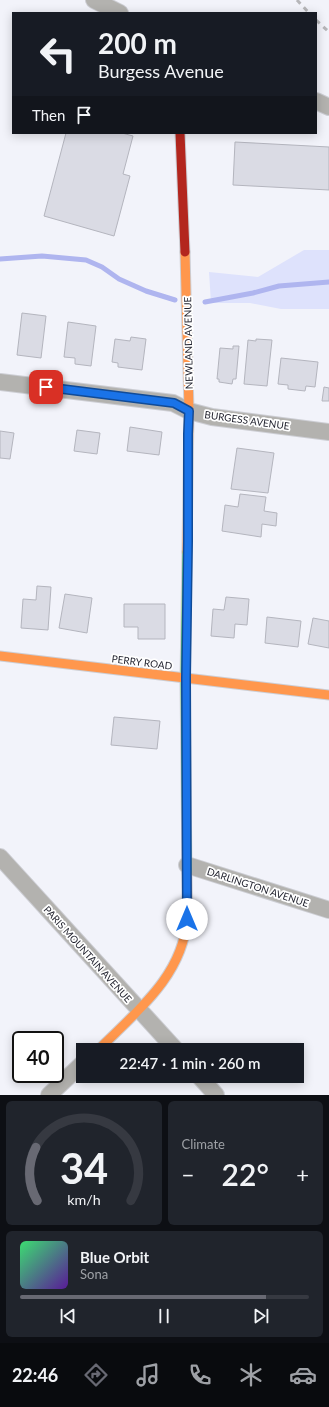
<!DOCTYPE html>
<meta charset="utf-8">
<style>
body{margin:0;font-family:Lato,sans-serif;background:#20242c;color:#f1f3f6;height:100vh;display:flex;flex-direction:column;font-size:15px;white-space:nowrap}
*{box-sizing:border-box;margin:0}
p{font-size:13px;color:#9ea1a6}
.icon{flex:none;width:22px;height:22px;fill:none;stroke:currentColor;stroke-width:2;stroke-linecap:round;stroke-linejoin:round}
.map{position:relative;height:1095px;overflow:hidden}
.sheet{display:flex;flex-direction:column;gap:6px;padding:6px;background:#0d0f14;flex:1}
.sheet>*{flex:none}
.hud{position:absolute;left:12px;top:12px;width:305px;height:122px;border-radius:0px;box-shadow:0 2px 10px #0003;background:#171b24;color:#f1f3f6;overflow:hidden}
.speed{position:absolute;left:12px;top:1031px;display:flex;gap:8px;font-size:20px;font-weight:700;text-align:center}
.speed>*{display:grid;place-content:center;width:52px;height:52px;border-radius:50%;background:#171b24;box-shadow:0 2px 10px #0003;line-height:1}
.speed .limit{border:2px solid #111;border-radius:6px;background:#fff;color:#111}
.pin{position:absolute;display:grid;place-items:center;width:34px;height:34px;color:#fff;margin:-17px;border-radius:8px;box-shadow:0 2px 6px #0006}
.me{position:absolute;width:44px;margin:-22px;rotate:0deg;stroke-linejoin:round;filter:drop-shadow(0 0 3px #0008)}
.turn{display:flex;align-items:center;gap:14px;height:84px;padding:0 20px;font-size:18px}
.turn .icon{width:52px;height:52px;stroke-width:2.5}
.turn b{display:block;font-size:28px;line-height:34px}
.then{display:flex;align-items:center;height:38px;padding:0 20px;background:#0003;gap:8px;font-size:15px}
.big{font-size:30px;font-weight:600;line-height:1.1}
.sheet .widget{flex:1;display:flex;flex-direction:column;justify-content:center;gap:6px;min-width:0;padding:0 14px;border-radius:6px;background:#20242c}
.sheet .dial{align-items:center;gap:0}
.dial svg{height:104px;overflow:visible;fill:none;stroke:#363941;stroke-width:7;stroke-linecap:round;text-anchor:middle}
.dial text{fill:#f1f3f6;stroke:none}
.song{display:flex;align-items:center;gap:12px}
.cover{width:48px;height:48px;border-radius:6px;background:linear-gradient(135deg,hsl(140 70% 55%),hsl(270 70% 35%))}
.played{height:4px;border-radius:2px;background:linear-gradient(90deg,#686973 85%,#363941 85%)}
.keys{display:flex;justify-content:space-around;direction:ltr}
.heat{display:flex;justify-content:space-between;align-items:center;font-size:22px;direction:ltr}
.sheet .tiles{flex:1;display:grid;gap:6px;grid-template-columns:1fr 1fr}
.widget:last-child{grid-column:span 2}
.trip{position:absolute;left:76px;top:1043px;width:228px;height:40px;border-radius:0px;background:#171b24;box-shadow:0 2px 10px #0003;font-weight:600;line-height:40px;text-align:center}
.dock{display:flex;height:64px;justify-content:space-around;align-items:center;background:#090b0e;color:#9ea1a6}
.dock .icon{width:28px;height:28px}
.dock .selected{color:#686973}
.dock b{font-size:18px;color:#f1f3f6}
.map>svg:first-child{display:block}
.green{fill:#dee2fc}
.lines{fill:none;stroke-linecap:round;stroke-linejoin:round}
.stream{stroke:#afb5ef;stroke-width:5}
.building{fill:#dadbe4;stroke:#b4b5be}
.street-casing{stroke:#cdced4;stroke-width:18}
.fast-casing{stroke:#cdced4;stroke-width:11}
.slow-casing{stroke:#cdced4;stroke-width:11}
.jam-casing{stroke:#cdced4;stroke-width:11}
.street{stroke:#b3b2af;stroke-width:16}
.fast{stroke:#63d668;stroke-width:9}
.slow{stroke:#ff974d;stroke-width:9}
.jam{stroke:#b3261e;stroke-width:9}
.rail{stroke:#b6b6b9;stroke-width:3;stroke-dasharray:5 5;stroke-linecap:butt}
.route-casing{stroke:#114b97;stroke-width:10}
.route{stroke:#1a73e8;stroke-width:7}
.labels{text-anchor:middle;stroke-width:3.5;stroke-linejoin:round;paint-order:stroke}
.street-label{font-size:10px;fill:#1e1f2b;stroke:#fff}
</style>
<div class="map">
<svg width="329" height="1095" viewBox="0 0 329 1095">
<rect width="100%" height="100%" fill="#f2f3fa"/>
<path class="green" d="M304 250H329V309H281L250 303H211L209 272 258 277Z"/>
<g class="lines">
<path class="stream" d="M0 259 42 256 86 260 102 267 119 279 146 291 175 300
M205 302 253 293 279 286 329 282"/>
</g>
<path class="building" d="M66 133H122L133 136 123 174 130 176 114 236 44 216Z
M235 142 329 147V190L233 185Z
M22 313 46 316 41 358 17 355Z
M68 322 96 326 91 366 75 364V358L64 357Z
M131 337 146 339 142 370 118 367V363L112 362 115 339 130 341Z
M256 339 272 340 267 386 244 384 248 340 256 341Z
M233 346H239L236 379H233L232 384 219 382V379H217L220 348 233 349Z
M281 358 318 362 315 387 306 386 305 391 288 389V385L278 384Z
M324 387 329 388V401H322Z
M130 427 162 432 159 455 127 451Z
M77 430 100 433 97 454 74 451Z
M0 431 14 433 10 459 0 458Z
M237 448 274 453 268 493 231 489Z
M240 494 266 497 264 511 277 513 276 526 262 524 261 537 222 531 225 505 238 507Z
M37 586 51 587 48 630 21 628 23 599 36 600Z
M65 594 92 598 87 633 59 628Z
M226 597 249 599 247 625 235 624 234 638 211 636 213 609 224 610Z
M124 604H165V639H138V627H124Z
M267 617 301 621 298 647 265 643Z
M313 618 329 621V648L308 644Z
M114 717 160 721 157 749 111 745Z"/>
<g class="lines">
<defs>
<path id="street" d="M94 0 120 13
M316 101 329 107
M0 382 173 403 189 411 212 417 329 432
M0 857 176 1050
M187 865 329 910
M199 1076 216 1095
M49 1095 83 1063"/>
<path id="fast" d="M187 873 185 678 187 552"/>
<path id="slow" d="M185 252 189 411 187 552
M0 656 329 695
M98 1050C136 1012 183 976 187 919 188 904 187 888 187 873"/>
<path id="jam" d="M180 133 185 252"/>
</defs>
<use href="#street" class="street-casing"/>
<use href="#fast" class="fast-casing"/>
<use href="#slow" class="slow-casing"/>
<use href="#jam" class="jam-casing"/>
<use href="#street" class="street"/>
<use href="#fast" class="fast"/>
<use href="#slow" class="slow"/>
<use href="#jam" class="jam"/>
<path class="rail" d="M297 0 309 13
M316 20 329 32"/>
</g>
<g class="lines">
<defs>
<path id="route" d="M46 387 174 403 189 411 188 434V541L186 678 187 919"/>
</defs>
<use href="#route" class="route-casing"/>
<use href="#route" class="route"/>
</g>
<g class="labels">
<g class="street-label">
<text transform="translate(188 343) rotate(-91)" y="4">NEWLAND AVENUE</text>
<text transform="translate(247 420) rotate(8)" y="4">BURGESS AVENUE</text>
<text transform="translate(142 662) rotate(7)" y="4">PERRY ROAD</text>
<text transform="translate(258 887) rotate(18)" y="4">DARLINGTON AVENUE</text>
<text transform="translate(88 954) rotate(48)" y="4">PARIS MOUNTAIN AVENUE</text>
</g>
</g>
</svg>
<div class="speed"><div class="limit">40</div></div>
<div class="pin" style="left:46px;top:387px;background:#d93025"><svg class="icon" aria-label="arrive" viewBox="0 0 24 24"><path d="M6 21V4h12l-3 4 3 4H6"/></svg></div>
<svg class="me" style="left:187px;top:919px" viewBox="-20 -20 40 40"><circle r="19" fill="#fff"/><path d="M0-13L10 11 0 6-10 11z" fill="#1a73e8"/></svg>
<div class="trip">22:47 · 1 min · 260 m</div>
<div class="hud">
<div class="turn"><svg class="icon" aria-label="left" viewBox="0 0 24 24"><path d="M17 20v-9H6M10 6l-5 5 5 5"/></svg><div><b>200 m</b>Burgess Avenue</div></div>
<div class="then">Then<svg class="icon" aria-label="arrive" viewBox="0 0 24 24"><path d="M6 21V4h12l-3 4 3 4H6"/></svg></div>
</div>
</div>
<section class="sheet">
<div class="tiles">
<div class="widget dial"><svg viewBox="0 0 100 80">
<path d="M14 69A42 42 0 1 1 86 69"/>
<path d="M14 69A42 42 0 0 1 13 28" stroke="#686973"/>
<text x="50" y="56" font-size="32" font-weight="700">34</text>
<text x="50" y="72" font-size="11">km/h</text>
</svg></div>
<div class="widget"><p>Climate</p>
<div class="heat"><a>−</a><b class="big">22°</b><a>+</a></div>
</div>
<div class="widget">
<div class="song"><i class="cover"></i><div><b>Blue Orbit</b><p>Sona</p></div></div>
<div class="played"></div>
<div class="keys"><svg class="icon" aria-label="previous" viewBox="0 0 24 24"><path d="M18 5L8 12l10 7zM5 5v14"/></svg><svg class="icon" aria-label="pause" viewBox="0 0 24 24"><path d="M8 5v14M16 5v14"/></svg><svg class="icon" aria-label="next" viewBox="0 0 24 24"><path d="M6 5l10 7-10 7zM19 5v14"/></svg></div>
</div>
</div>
</section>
<nav class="dock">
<b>22:46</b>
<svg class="icon selected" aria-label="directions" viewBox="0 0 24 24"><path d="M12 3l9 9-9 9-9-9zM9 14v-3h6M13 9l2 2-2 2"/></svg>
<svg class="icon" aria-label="music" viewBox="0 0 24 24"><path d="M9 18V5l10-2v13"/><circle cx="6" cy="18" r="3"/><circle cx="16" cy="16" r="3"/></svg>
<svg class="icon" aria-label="phone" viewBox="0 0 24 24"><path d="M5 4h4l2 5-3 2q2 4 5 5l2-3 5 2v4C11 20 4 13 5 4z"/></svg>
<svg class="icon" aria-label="climate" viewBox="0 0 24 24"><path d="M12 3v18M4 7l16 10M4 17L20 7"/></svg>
<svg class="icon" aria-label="car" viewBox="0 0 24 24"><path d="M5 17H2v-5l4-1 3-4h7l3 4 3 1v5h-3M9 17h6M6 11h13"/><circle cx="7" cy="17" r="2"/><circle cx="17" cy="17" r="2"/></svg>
</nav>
